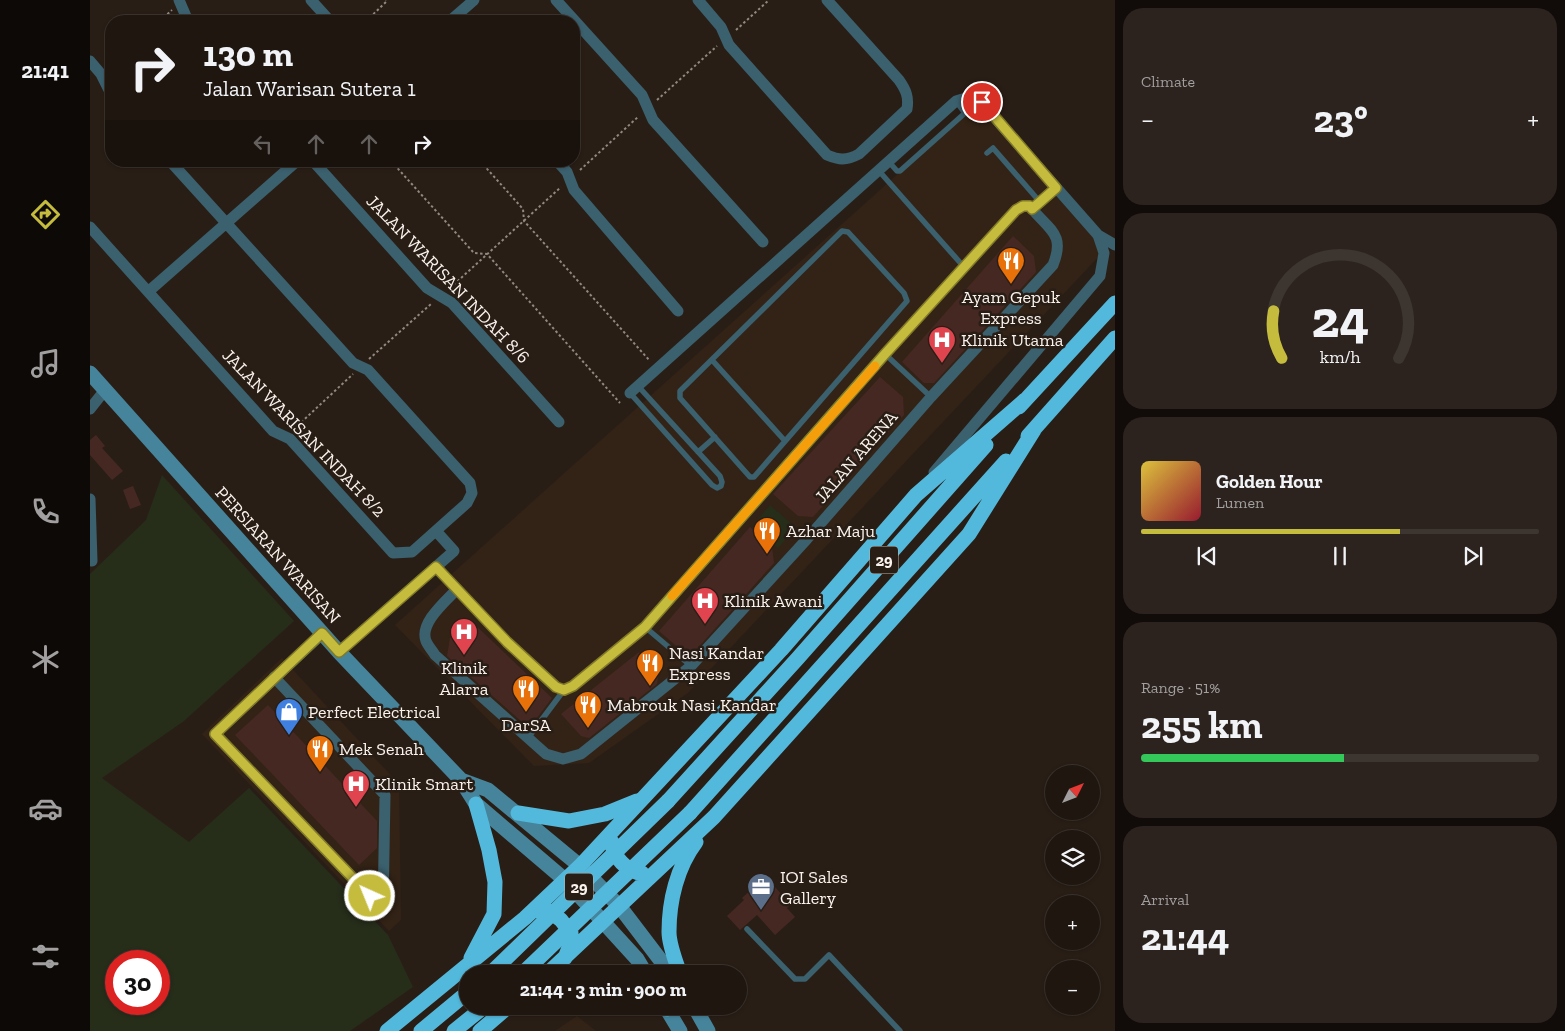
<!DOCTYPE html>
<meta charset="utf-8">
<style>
body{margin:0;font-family:"Zilla Slab",serif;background:#2c231e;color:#f1f3f6;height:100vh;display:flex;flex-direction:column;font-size:19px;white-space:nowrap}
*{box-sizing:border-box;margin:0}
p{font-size:16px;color:#a19f9f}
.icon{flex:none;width:28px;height:28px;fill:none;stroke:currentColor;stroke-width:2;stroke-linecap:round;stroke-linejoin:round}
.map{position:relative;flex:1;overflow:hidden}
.panel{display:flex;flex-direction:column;gap:8px;padding:8px;background:#110c09;width:450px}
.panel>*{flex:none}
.top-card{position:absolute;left:15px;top:15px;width:475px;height:152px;border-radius:20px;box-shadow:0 1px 4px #0004,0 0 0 1px #3c3530;background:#1f1610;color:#f1f3f6;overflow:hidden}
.needle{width:32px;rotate:48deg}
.controls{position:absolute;left:955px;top:765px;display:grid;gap:10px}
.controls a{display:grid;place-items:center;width:55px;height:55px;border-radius:50%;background:#1f1610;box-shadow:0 1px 4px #0004,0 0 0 1px #3c3530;font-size:25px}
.speed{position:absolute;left:15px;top:950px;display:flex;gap:10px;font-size:25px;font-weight:700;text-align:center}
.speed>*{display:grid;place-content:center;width:65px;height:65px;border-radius:50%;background:#1f1610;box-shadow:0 1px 4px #0004,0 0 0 1px #3c3530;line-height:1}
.speed .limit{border:8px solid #d22;background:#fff;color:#111}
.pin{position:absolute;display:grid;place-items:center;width:42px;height:42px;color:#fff;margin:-21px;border:2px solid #fff;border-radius:50%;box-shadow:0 1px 5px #0007}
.me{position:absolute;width:55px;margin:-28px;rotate:316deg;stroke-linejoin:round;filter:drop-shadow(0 0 4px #0008)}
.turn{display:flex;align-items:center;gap:18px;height:105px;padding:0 15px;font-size:22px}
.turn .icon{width:65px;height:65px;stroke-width:2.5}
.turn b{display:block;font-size:35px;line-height:42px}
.lanes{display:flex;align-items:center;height:48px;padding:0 15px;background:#0003;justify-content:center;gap:25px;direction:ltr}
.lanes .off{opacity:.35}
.big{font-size:38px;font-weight:700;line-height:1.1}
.panel .widget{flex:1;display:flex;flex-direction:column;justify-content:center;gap:8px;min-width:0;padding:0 18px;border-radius:20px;background:#2c231e}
.panel .dial{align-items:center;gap:0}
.dial svg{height:130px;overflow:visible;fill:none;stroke:#3c3530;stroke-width:7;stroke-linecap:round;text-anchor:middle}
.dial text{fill:#f1f3f6;stroke:none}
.song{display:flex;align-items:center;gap:15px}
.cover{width:60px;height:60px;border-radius:8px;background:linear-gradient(135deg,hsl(50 70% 55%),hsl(350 70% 35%))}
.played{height:5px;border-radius:2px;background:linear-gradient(90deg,#c5bc3d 65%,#3c3530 65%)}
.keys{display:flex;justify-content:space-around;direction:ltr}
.heat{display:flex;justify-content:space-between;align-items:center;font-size:28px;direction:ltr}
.charge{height:8px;border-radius:4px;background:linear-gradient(90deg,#34c759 51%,#3c3530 0)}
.trip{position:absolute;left:369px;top:965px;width:288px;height:50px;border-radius:25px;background:#1f1610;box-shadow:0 1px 4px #0004,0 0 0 1px #3c3530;font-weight:700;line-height:50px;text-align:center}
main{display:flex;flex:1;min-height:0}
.menu{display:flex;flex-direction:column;width:90px;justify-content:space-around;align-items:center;background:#0c0906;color:#a19f9f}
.menu .icon{width:35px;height:35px}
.menu .active{color:#c5bc3d}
.menu b{font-size:22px;color:#f1f3f6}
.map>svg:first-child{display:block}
.built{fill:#332316}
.green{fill:#262e1a;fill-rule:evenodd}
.building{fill:#462822}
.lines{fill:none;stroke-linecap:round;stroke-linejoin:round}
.path{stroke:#918881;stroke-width:2;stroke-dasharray:2.5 2.5;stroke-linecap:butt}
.lane{stroke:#3b606e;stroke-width:5.5}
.street{stroke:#3b606e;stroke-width:11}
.secondary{stroke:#46849b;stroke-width:15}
.highway{stroke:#53b9dc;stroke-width:15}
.highway-bridge{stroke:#53b9dc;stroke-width:15}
.route-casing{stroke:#807a28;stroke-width:12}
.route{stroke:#c5bc3d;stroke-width:9}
.slow{stroke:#f59e0b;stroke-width:9}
.labels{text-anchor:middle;stroke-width:5;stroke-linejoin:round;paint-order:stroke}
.shield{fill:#291e16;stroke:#bbb3ac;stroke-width:1}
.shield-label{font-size:16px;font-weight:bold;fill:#faf3ed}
.street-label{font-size:18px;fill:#faf3ed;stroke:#291e16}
.poi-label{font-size:18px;fill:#faf3ed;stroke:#291e16;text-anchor:start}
</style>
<main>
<nav class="menu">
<b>21:41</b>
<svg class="icon active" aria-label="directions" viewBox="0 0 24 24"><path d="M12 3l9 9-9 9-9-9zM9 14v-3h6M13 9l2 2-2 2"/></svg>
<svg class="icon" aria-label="music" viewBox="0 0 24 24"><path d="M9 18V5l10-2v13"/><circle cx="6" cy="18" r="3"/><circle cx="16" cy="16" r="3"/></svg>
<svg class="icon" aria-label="phone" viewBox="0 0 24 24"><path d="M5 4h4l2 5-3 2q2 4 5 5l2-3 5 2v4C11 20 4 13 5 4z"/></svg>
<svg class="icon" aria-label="climate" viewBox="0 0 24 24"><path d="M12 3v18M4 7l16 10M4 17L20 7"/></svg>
<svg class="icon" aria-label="car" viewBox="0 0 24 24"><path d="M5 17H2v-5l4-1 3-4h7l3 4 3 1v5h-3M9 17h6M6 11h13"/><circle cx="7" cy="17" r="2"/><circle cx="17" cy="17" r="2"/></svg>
<svg class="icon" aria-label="filters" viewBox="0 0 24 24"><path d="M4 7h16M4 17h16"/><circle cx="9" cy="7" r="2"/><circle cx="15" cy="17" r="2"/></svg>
</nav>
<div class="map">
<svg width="1025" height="1031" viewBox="0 0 1025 1031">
<rect width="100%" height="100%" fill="#291e16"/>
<path class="built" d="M887 103 1007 240 1012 253 598 693 499 763 444 766 305 625Z
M192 658 309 784 311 920 299 931 112 734Z
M487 1016 506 1031H465Z"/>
<path class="green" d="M72 475 204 621 94 721 12 778 99 842 159 788 298 935 323 987 260 1031H0V574L56 520ZM26 961H69V1004H26Z
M680 505 706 528 688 548 663 525Z"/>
<path class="building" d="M923 236 944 256 946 272 844 383H834L812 362Z
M790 377 813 397 814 415 723 517 708 516 683 494Z
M6 435 15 446 12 448 33 471 22 480 0 455V440Z
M43 486 51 505 40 509 33 490Z
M660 527 682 547 684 563 605 651 591 650 569 631Z
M380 620 462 698 443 723 431 721 357 656 360 638Z
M549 652 568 677 567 684 499 738 491 736 471 714Z
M178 705 287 821V848L269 865 145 735Z
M672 880 681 890 685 887 701 905 697 908 705 917 685 935 667 915 650 930 637 916 654 900 652 898Z"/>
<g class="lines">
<path class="path" d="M70 21 82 10
M276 21 297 1 296 0
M646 30 679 0
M567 100 627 46
M301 161 384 253 397 254 530 403
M390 161 433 209 434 221 560 361
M490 170 549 116
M360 288 471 187
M279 359 341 304
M204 429 263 374"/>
<path class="lane" d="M897 153 903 148 950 202
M799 162 807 171H810L875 113 866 101
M789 171 874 267
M752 231 758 232 814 293 817 301 664 477H660L590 398V391Z
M795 354 841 397
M622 360 695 441
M540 393 622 485 627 488 631 486 632 482 630 476 548 386
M608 452 625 437
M346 567 417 642 466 687 474 690 483 686 555 627 795 354 926 210 933 206H940L942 209
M555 627 601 666
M438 738 474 690
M657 929 705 979H715L739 955 810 1031"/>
<path class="street" d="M89 0 98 21
M221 0 240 21
M466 0 552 95 563 120 673 242
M608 0 631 27 639 45 737 155C749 160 756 161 769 154L817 109C819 97 816 90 809 80L737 0
M360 21 384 0
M0 61 11 74 21 94
M223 161 337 288 362 303 469 422
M467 161 477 172 484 190 588 311
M0 227 183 431 200 439 303 553 322 552 377 503 382 493 380 483 278 370 263 363 80 161
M59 291 207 161
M540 393 866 101 879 97 891 102 1008 235 1025 245
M0 409 15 390
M844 472 1010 276 1014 253 1008 235
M0 499 2 561
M367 589C356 601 329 623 336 641 338 646 342 650 345 655L456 754 473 759 491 754 601 666 717 539 841 397 963 265C975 235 961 231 942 209L966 188
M249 652 364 551 346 531
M184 677 295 795 293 910 125 734 233 633"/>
<path class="secondary" d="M0 373 249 652 371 780 386 804 475 880 547 959 556 974
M371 780 398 790 490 866 530 907 581 974
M575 1006 590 1031
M604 1006 618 1031"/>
<path class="highway" d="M929 407 1025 303
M938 436 1025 338
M578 801 708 658 896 445
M428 813 479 821 515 814 547 801
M600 813 916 461
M522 842C522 856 538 873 552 873
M450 912 459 911 471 920 481 933 480 945 475 958
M381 958 404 914 405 882 399 850 386 804
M457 974 624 817 879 534 944 430
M590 974C586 962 579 945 579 932 579 901 587 867 606 842
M572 1006 577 1009
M297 1031 435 918 490 866 691 650 826 495 935 400
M331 1031 378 992
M364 1031 395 1006
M390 1031 419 1006"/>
<path class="highway-bridge" d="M400 974 578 801
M432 974 600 813"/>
</g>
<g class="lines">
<defs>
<path id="route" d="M280 896 125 734 232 633 249 652 346 567 417 642 466 687 474 690 483 686 555 627 795 354 926 210 933 206H940L942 209 966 188 892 102"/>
</defs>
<use href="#route" class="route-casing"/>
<use href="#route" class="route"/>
<path class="slow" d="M582 596 785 366"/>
</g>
<defs>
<symbol id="restaurant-pin" viewBox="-11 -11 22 30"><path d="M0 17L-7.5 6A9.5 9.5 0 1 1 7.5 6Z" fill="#e8710a" stroke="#291e16"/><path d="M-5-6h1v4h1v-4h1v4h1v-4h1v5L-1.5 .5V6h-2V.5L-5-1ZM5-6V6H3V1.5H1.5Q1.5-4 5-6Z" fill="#fff"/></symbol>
<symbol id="hospital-pin" viewBox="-11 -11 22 30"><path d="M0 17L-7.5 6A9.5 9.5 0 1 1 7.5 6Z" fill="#e0444e" stroke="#291e16"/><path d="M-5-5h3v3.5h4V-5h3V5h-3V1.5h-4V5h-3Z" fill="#fff"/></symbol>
<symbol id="shop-pin" viewBox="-11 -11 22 30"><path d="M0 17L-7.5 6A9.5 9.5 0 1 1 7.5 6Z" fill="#3f7fe0" stroke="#291e16"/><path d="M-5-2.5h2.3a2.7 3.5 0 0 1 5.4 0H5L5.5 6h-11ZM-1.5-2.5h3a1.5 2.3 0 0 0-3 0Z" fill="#fff"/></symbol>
<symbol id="office-pin" viewBox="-11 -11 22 30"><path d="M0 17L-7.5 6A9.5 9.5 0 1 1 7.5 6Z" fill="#5c6f8a" stroke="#291e16"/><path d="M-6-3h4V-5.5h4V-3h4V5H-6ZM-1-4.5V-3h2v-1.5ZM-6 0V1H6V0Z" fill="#fff"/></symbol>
</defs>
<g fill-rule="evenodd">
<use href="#restaurant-pin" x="905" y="245" width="32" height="43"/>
<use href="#hospital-pin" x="836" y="324" width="32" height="43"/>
<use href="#restaurant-pin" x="661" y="515" width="32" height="43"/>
<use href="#hospital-pin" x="599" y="585" width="32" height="43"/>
<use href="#hospital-pin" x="358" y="616" width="32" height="43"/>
<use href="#restaurant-pin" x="544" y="647" width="32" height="43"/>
<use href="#restaurant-pin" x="420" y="673" width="32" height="43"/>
<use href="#restaurant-pin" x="482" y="689" width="32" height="43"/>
<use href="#shop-pin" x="183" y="696" width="32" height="43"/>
<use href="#restaurant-pin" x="214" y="733" width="32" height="43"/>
<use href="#hospital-pin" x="250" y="768" width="32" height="43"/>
<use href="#office-pin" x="655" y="871" width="32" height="43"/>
</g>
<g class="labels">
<g class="shield">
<rect x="780" y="546.5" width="28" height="27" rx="4"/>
<rect x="475" y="873.5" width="28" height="27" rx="4"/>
</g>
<g class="shield-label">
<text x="794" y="566">29</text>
<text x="489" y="893">29</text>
</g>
<g class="street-label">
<text transform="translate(358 279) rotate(46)" y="6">JALAN WARISAN INDAH 8/6</text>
<text transform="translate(214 433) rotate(46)" y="6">JALAN WARISAN INDAH 8/2</text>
<text transform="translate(766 457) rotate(-49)" y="6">JALAN ARENA</text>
<text transform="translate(188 555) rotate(48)" y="6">PERSIARAN WARISAN</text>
</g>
<g class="poi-label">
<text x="921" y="303" text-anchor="middle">Ayam Gepuk<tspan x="921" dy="21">Express</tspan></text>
<text x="871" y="346">Klinik Utama</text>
<text x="696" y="537">Azhar Maju</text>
<text x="634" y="607">Klinik Awani</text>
<text x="579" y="659">Nasi Kandar<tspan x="579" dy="21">Express</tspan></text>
<text x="374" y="674" text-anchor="middle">Klinik<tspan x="374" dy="21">Alarra</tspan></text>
<text x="517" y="711">Mabrouk Nasi Kandar</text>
<text x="218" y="718">Perfect Electrical</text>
<text x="436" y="731" text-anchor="middle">DarSA</text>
<text x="249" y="755">Mek Senah</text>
<text x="285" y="790">Klinik Smart</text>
<text x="690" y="883">IOI Sales<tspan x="690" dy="21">Gallery</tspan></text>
</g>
</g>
</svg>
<div class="controls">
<a><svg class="needle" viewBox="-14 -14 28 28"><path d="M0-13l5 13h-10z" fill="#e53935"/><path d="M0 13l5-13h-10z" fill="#a19f9f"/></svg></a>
<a><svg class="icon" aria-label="layers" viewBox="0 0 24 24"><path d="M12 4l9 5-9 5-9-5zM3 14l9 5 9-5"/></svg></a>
<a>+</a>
<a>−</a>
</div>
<div class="speed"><div class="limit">30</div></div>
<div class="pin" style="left:892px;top:102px;background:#d93025"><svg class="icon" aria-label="arrive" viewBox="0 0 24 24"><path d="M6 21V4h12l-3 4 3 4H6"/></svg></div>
<svg class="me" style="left:280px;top:896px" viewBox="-20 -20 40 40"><circle r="17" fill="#c5bc3d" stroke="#fff" stroke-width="3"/><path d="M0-11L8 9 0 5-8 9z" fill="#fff"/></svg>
<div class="trip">21:44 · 3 min · 900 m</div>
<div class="top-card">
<div class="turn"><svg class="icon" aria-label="right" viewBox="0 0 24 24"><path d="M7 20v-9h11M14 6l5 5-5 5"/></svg><div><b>130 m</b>Jalan Warisan Sutera 1</div></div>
<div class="lanes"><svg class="icon off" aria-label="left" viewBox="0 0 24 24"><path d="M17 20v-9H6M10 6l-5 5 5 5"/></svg><svg class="icon off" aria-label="ahead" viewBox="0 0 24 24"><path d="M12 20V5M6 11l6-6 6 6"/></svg><svg class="icon off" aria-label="ahead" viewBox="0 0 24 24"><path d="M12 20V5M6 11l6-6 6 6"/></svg><svg class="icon" aria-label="right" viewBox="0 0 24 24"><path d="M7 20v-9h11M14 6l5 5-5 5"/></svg></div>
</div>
</div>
<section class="panel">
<div class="widget"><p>Climate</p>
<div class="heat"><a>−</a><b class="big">23°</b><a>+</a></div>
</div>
<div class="widget dial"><svg viewBox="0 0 100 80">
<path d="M14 69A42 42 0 1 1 86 69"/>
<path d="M14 69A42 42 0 0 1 9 40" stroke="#c5bc3d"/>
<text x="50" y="56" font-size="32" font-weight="700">24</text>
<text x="50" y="72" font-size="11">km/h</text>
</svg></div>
<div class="widget">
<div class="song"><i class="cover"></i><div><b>Golden Hour</b><p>Lumen</p></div></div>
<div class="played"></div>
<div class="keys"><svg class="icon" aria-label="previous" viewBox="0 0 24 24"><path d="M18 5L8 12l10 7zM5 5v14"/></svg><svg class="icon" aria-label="pause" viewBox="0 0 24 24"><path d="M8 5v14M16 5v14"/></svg><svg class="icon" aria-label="next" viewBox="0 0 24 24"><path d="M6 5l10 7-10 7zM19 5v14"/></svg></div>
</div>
<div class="widget"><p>Range · 51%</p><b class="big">255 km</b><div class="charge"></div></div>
<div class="widget"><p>Arrival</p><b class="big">21:44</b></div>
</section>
</main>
